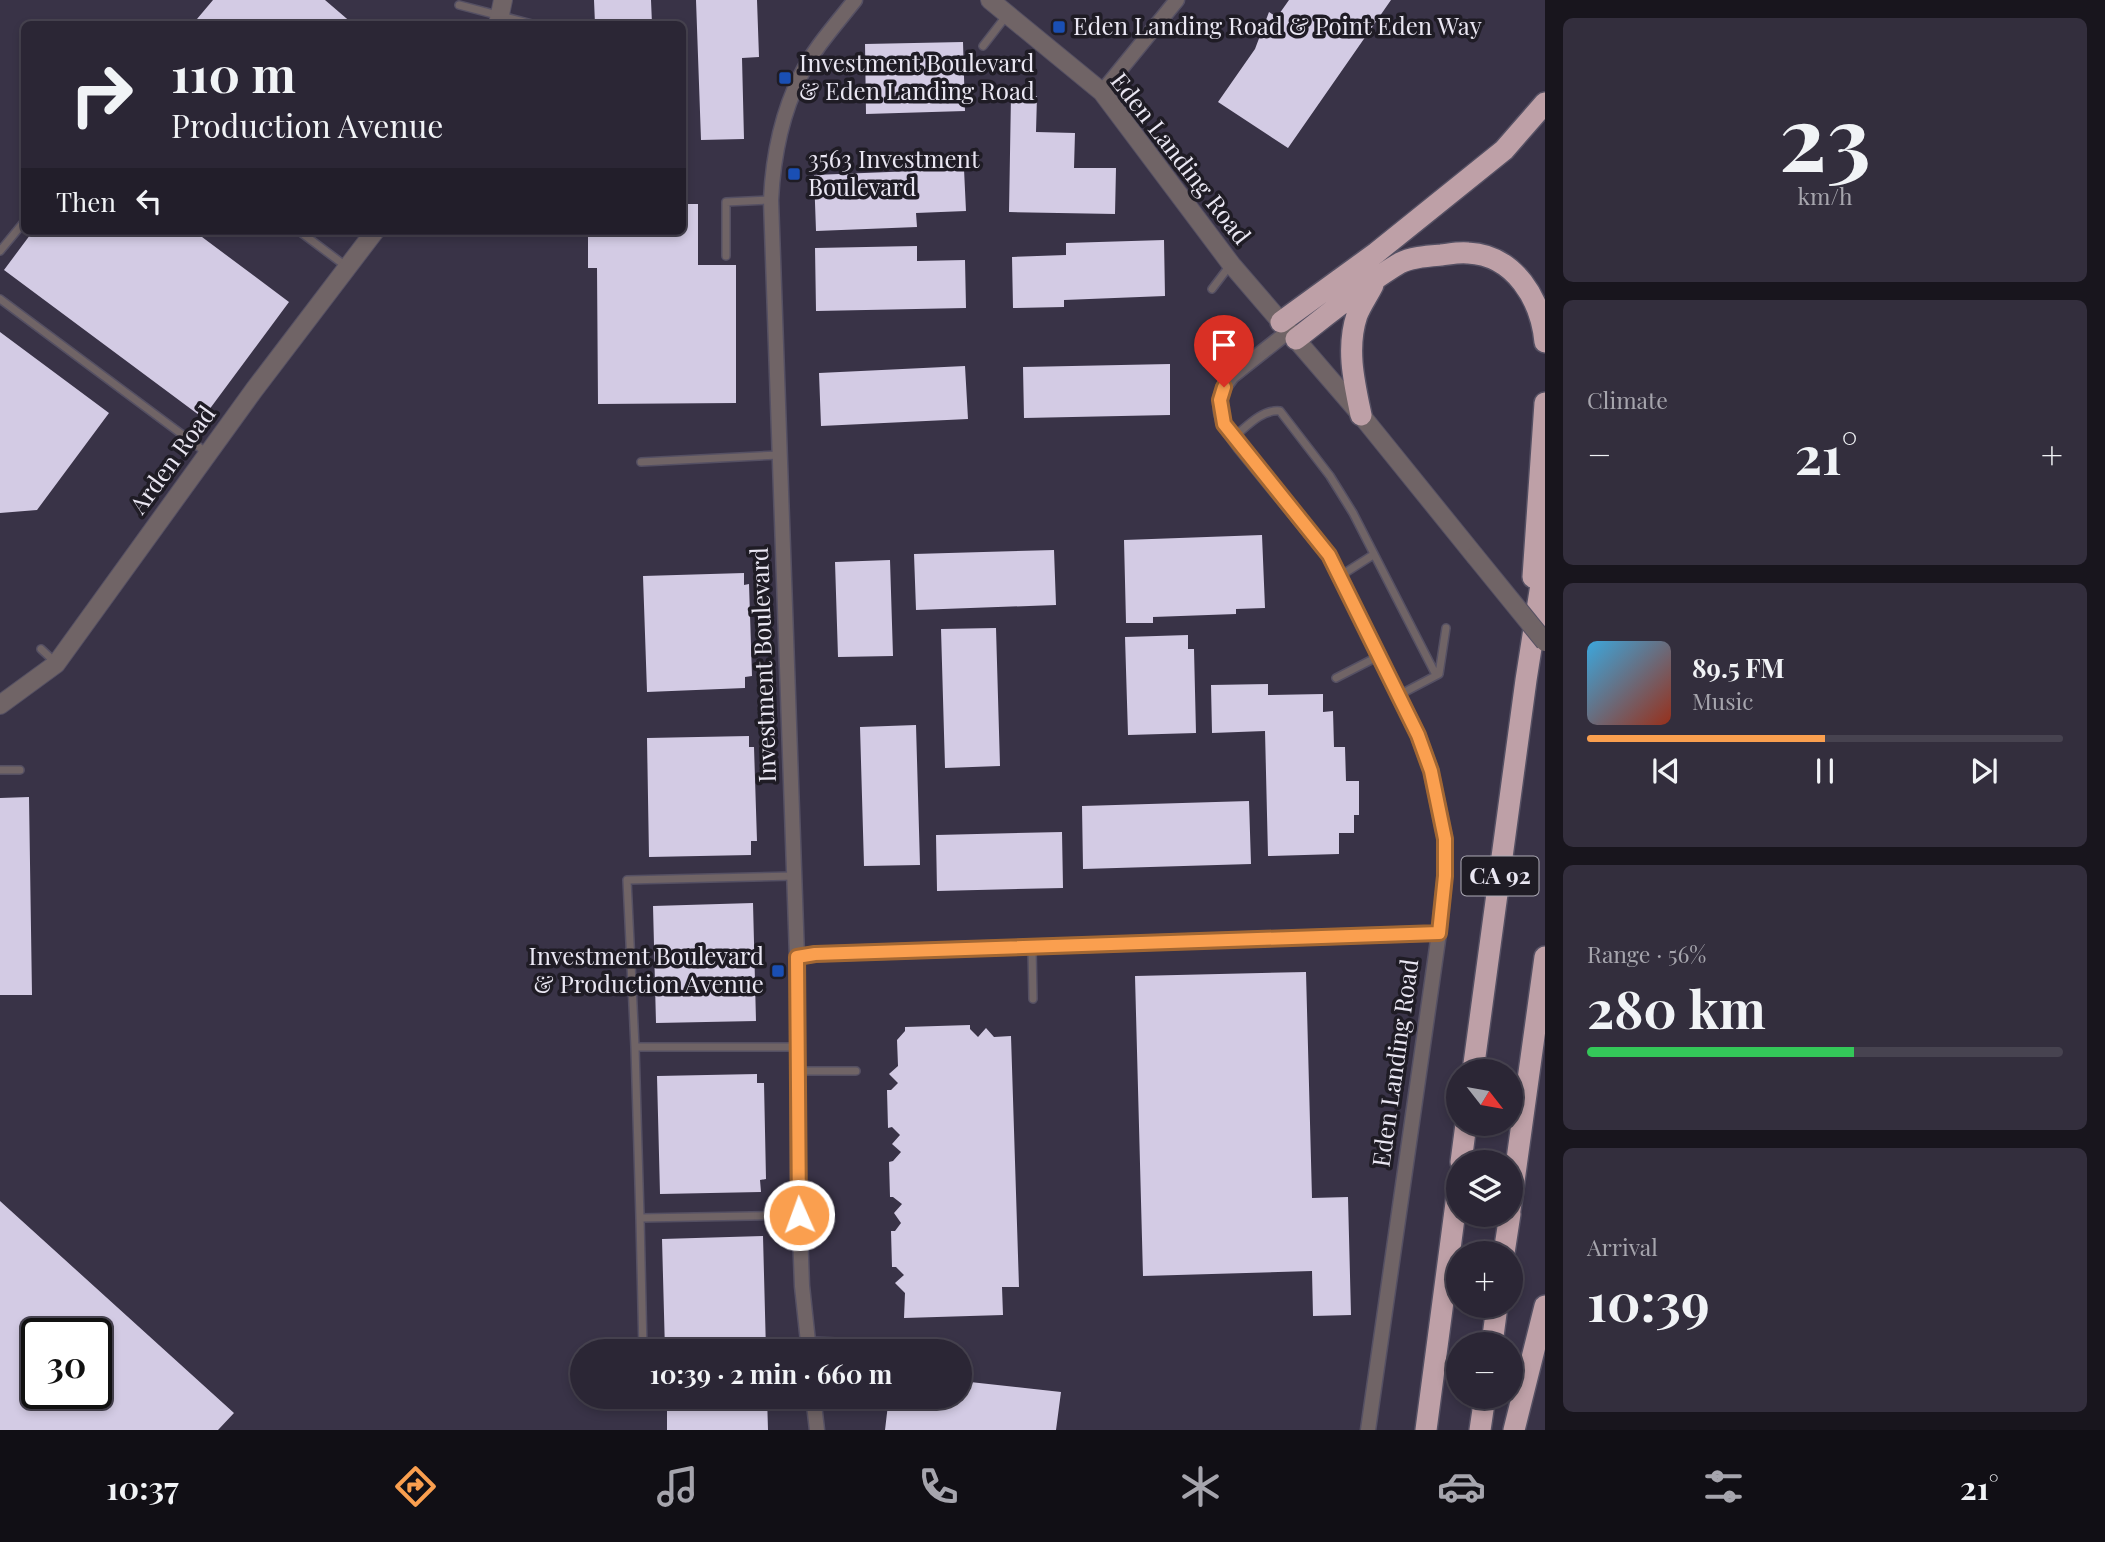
<!DOCTYPE html>
<meta charset="utf-8">
<style>
body{margin:0;font-family:"Playfair Display",serif;background:#332e3d;color:#f1f3f6;height:100vh;display:flex;flex-direction:column;font-size:26px;white-space:nowrap}
*{box-sizing:border-box;margin:0}
p{font-size:23px;color:#a6a5ad}
.icon{flex:none;width:38px;height:38px;fill:none;stroke:currentColor;stroke-width:2;stroke-linecap:round;stroke-linejoin:round}
.map{position:relative;flex:1;overflow:hidden}
.sheet{display:flex;flex-direction:column;gap:18px;padding:18px;background:#18151d;width:560px}
.sheet>*{flex:none}
.top-card{position:absolute;left:21px;top:21px;width:665px;height:214px;border-radius:10px;box-shadow:0 4px 10px #0003,0 0 0 2px #474350;background:#2b2635;color:#f1f3f6;overflow:hidden}
.needle{width:46px;rotate:121deg}
.tools{position:absolute;left:1446px;top:1059px;display:grid;gap:14px}
.tools a{display:grid;place-items:center;width:77px;height:77px;border-radius:50%;background:#2b2635;box-shadow:0 4px 10px #0003,0 0 0 2px #474350;font-size:35px}
.speed{position:absolute;left:21px;top:1318px;display:flex;gap:14px;font-size:35px;font-weight:700;text-align:center}
.speed>*{display:grid;place-content:center;width:91px;height:91px;border-radius:50%;background:#2b2635;box-shadow:0 4px 10px #0003,0 0 0 2px #474350;line-height:1}
.speed .limit{border:4px solid #111;border-radius:10px;background:#fff;color:#111}
.pin{position:absolute;display:grid;place-items:center;width:60px;height:60px;color:#fff;margin:-72px -30px;border-radius:50% 50% 50% 0;rotate:-45deg;box-shadow:0 0 7px #0007}
.pin .icon{rotate:45deg}
.me{position:absolute;width:77px;margin:-38px;rotate:358deg;stroke-linejoin:round;filter:drop-shadow(0 0 5px #0008)}
.turn{display:flex;align-items:center;gap:24px;height:147px;padding:0 35px;font-size:32px}
.turn .icon{width:91px;height:91px;stroke-width:2.5}
.turn b{display:block;font-size:49px;line-height:60px}
.then{display:flex;align-items:center;height:66px;padding:0 35px;background:#0003;gap:14px;font-size:26px}
.big{font-size:52px;font-weight:700;line-height:1.1}
.sheet .card{flex:1;display:flex;flex-direction:column;justify-content:center;gap:10px;min-width:0;padding:0 24px;border-radius:10px;background:#332e3d}
.sheet .dial{align-items:center;gap:0}
.dial b{font-size:91px;line-height:1}
.song{display:flex;align-items:center;gap:21px}
.cover{width:84px;height:84px;border-radius:10px;background:linear-gradient(135deg,hsl(200 70% 55%),hsl(10 70% 35%))}
.played{height:7px;border-radius:4px;background:linear-gradient(90deg,#fa9f4f 50%,#474350 50%)}
.keys{display:flex;justify-content:space-around;direction:ltr}
.heat{display:flex;justify-content:space-between;align-items:center;font-size:38px;direction:ltr}
.charge{height:10px;border-radius:5px;background:linear-gradient(90deg,#34c759 56%,#474350 0)}
.trip{position:absolute;left:570px;top:1339px;width:402px;height:70px;border-radius:35px;background:#2b2635;box-shadow:0 4px 10px #0003,0 0 0 2px #474350;font-weight:700;line-height:70px;text-align:center}
.tabs{display:flex;height:112px;justify-content:space-around;align-items:center;background:#110f15;color:#a6a5ad}
.tabs .icon{width:49px;height:49px}
.tabs .selected{color:#fa9f4f}
.tabs b{font-size:32px;color:#f1f3f6}
main{display:flex;flex:1;min-height:0}
.map>svg:first-child{display:block}
.building{fill:#d3cbe4;fill-rule:evenodd}
.lines{fill:none;stroke-linecap:round;stroke-linejoin:round}
.service-casing{stroke:#555063;stroke-width:10}
.minor-casing{stroke:#555063;stroke-width:17}
.tertiary-casing{stroke:#555063;stroke-width:20}
.motorway-casing{stroke:#555063;stroke-width:24}
.service{stroke:#706466;stroke-width:7}
.minor{stroke:#706466;stroke-width:14}
.tertiary{stroke:#706466;stroke-width:18}
.motorway{stroke:#bea0a7;stroke-width:21}
.tertiary-bridge-casing{stroke:#555063;stroke-width:20;stroke-linecap:butt}
.tertiary-bridge{stroke:#706466;stroke-width:18}
.route-casing{stroke:#a26733;stroke-width:18}
.route{stroke:#fa9f4f;stroke-width:12}
.transit-dot{fill:#1a4fb4;stroke:#1f1c25;stroke-width:2.5}
.labels{text-anchor:middle;stroke-width:7;stroke-linejoin:round;paint-order:stroke}
.shield{fill:#1f1c25;stroke:#adaab5;stroke-width:2}
.shield-label{font-size:23px;font-weight:bold;fill:#eae7f3}
.poi-label{font-size:24px;fill:#eae7f3;stroke:#1f1c25;text-anchor:start}
.street-label{font-size:24px;fill:#eae7f3;stroke:#1f1c25}
</style>
<main>
<div class="map">
<svg width="1545" height="1430" viewBox="0 0 1545 1430">
<rect width="100%" height="100%" fill="#393347"/>
<path class="building" d="M213 0H325L353 24H203L197 19Z
M594 0H651L652 24H595Z
M696 0H757L759 57 742 58 744 139 701 140Z
M1289 0H1391L1288 148 1218 102 1255 49 1269 12 1277 17Z
M963 42 965 111 866 114 865 44Z
M1011 95 1037 96 1036 132 1075 133 1074 168H1116L1115 214 1009 212Z
M964 169 966 211 916 213 917 227 816 231 814 175Z
M682 204H698V265H736V403L598 404 597 268H588V231H682Z
M33 231H194L289 302 203 418 4 270Z
M1164 240 1165 296 1064 300V307L1013 308 1012 257 1066 255V243Z
M917 246V261L965 260 966 308 816 311 815 248Z
M0 332 109 413 37 510 0 513Z
M1170 364V415L1024 418 1023 367Z
M965 366 968 419 821 426 819 373Z
M1262 535 1265 608 1236 609V614L1153 617V623H1126L1124 540Z
M1054 550 1056 605 916 610 914 554Z
M890 560 893 656 838 657 835 562Z
M744 573V585L749 584 752 676 745 677V688L647 692 643 576Z
M996 628 1000 766 945 768 941 629Z
M1188 635V649H1194L1196 733 1128 735 1125 637Z
M1268 684V695L1323 694V712L1333 711 1334 747H1345L1346 781H1359V815H1354V833H1339V854L1268 856 1265 731 1212 733 1211 685Z
M916 725 920 865 864 866 860 727Z
M749 736V747H754L757 841H751V855L649 857 647 738Z
M29 797 32 995H0V798Z
M1249 801 1251 864 1083 869 1082 806Z
M1062 832 1063 888 937 891 936 835Z
M753 903 756 1021 656 1023 653 906Z
M1306 972 1312 1198 1348 1197 1351 1315 1313 1316 1312 1271 1143 1276 1135 976Z
M970 1025V1029L978 1037 986 1028 994 1037 1011 1036 1019 1287H1002L1003 1315 904 1318 905 1293 895 1283 904 1275 896 1267H892L891 1231H895L901 1223 894 1213 902 1204 893 1197H890L889 1162 893 1161 901 1152 892 1144 900 1135 892 1127 888 1128 887 1090H891L898 1083 889 1074 898 1066 897 1040 905 1031V1027Z
M757 1074V1083H764L766 1179 760 1180 761 1192 660 1194 657 1076Z
M0 1201 234 1413 218 1430H0ZM37 1334H96V1393H37Z
M763 1236 766 1351H665L662 1239Z
M961 1381 1061 1392 1056 1430H885L889 1396H961Z
M667 1396H767L768 1430H667Z"/>
<g class="lines">
<defs>
<path id="service" d="M459 5 532 24H549
M983 46 1007 15
M299 231 347 267
M0 251 24 222
M726 256V202L770 200
M1212 289 1231 264
M0 299 207 453
M1234 437C1247 426 1262 409 1280 411L1330 476 1353 513 1436 675
M641 462 779 455
M1340 576 1373 555
M41 649 56 663
M1336 678 1379 656
M1399 695 1439 674 1446 628
M0 770H20
M1032 948 1033 999
M635 1047 627 880 794 876
M797 1071H856
M640 1218 635 1047H797
M808 1341 863 1343
M643 1351 640 1218 799 1215"/>
<path id="minor" d="M1102 92 1177 0
M1289 331 1232 376 1224 387 1220 400 1221 412 1224 424 1240 446 1329 555 1418 735 1431 771 1445 839V876L1439 933 1368 1430
M797 957 815 954 1439 933
M809 1351 802 1286 798 1176 797 957 771 200C773 157 782 113 801 75 814 48 837 23 855 0
M813 1396 817 1430"/>
<path id="tertiary" d="M990 0 1102 92 1231 264 1361 415 1475 556
M498 24 503 0
M0 705 56 664 254 390 375 231"/>
<path id="motorway" d="M1281 322 1376 253 1504 150 1545 103
M1296 339C1327 315 1366 283 1400 263 1411 257 1428 256 1441 255 1450 254 1459 252 1468 253 1515 255 1541 300 1545 342
M1361 415C1354 382 1346 348 1357 315 1361 305 1368 295 1373 285
M1533 577 1545 403
M1473 1071 1526 680 1545 559
M1461 1162 1466 1124
M1510 1210 1545 957
M1504 1253 1510 1214
M1492 1344 1497 1306
M1426 1430 1458 1188
M1480 1430 1485 1396
M1514 1430 1545 1306"/>
</defs>
<use href="#service" class="service-casing"/>
<use href="#minor" class="minor-casing"/>
<use href="#tertiary" class="tertiary-casing"/>
<use href="#motorway" class="motorway-casing"/>
<use href="#service" class="service"/>
<use href="#minor" class="minor"/>
<use href="#tertiary" class="tertiary"/>
<use href="#motorway" class="motorway"/>
<defs>
<path id="tertiary-bridge" d="M1475 556 1545 642"/>
</defs>
<use href="#tertiary-bridge" class="tertiary-bridge-casing"/>
<use href="#tertiary-bridge" class="tertiary-bridge"/>
</g>
<g class="lines">
<defs>
<path id="route" d="M799 1215 797 957 815 954 1439 933 1445 876V839L1431 771 1418 735 1329 555 1224 424 1220 400 1224 387"/>
</defs>
<use href="#route" class="route-casing"/>
<use href="#route" class="route"/>
</g>
<g class="transit-dot">
<rect x="1052" y="20" width="14" height="14" rx="3.5"/>
<rect x="778" y="71" width="14" height="14" rx="3.5"/>
<rect x="787" y="167" width="14" height="14" rx="3.5"/>
<rect x="771" y="964" width="14" height="14" rx="3.5"/>
</g>
<g class="labels">
<rect class="shield" x="1461.5" y="856.5" width="77" height="39" rx="5"/>
<g class="shield-label">
<text x="1500" y="884">CA 92</text>
</g>
<g class="poi-label">
<text x="1073" y="35">Eden Landing Road &amp; Point Eden Way</text>
<text x="799" y="72">Investment Boulevard<tspan x="799" dy="28">&amp; Eden Landing Road</tspan></text>
<text x="808" y="168">3563 Investment<tspan x="808" dy="28">Boulevard</tspan></text>
<text x="764" y="965" text-anchor="end">Investment Boulevard<tspan x="764" dy="28">&amp; Production Avenue</tspan></text>
</g>
<g class="street-label">
<text transform="translate(1180 159) rotate(52)" y="8">Eden Landing Road</text>
<text transform="translate(173 460) rotate(-54)" y="8">Arden Road</text>
<text transform="translate(764 665) rotate(-92)" y="8">Investment Boulevard</text>
<text transform="translate(1396 1063) rotate(-82)" y="8">Eden Landing Road</text>
</g>
</g>
</svg>
<div class="tools">
<a><svg class="needle" viewBox="-14 -14 28 28"><path d="M0-13l5 13h-10z" fill="#e53935"/><path d="M0 13l5-13h-10z" fill="#a6a5ad"/></svg></a>
<a><svg class="icon" aria-label="layers" viewBox="0 0 24 24"><path d="M12 4l9 5-9 5-9-5zM3 14l9 5 9-5"/></svg></a>
<a>+</a>
<a>−</a>
</div>
<div class="speed"><div class="limit">30</div></div>
<div class="pin" style="left:1224px;top:387px;background:#d93025"><svg class="icon" aria-label="arrive" viewBox="0 0 24 24"><path d="M6 21V4h12l-3 4 3 4H6"/></svg></div>
<svg class="me" style="left:799px;top:1215px" viewBox="-20 -20 40 40"><circle r="17" fill="#fa9f4f" stroke="#fff" stroke-width="3"/><path d="M0-11L8 9 0 5-8 9z" fill="#fff"/></svg>
<div class="trip">10:39 · 2 min · 660 m</div>
<div class="top-card">
<div class="turn"><svg class="icon" aria-label="right" viewBox="0 0 24 24"><path d="M7 20v-9h11M14 6l5 5-5 5"/></svg><div><b>110 m</b>Production Avenue</div></div>
<div class="then">Then<svg class="icon" aria-label="left" viewBox="0 0 24 24"><path d="M17 20v-9H6M10 6l-5 5 5 5"/></svg></div>
</div>
</div>
<section class="sheet">
<div class="card dial"><b>23</b><p>km/h</p></div>
<div class="card"><p>Climate</p>
<div class="heat"><a>−</a><b class="big">21°</b><a>+</a></div>
</div>
<div class="card">
<div class="song"><i class="cover"></i><div><b>89.5 FM</b><p>Music</p></div></div>
<div class="played"></div>
<div class="keys"><svg class="icon" aria-label="previous" viewBox="0 0 24 24"><path d="M18 5L8 12l10 7zM5 5v14"/></svg><svg class="icon" aria-label="pause" viewBox="0 0 24 24"><path d="M8 5v14M16 5v14"/></svg><svg class="icon" aria-label="next" viewBox="0 0 24 24"><path d="M6 5l10 7-10 7zM19 5v14"/></svg></div>
</div>
<div class="card"><p>Range · 56%</p><b class="big">280 km</b><div class="charge"></div></div>
<div class="card"><p>Arrival</p><b class="big">10:39</b></div>
</section>
</main>
<nav class="tabs">
<b>10:37</b>
<svg class="icon selected" aria-label="directions" viewBox="0 0 24 24"><path d="M12 3l9 9-9 9-9-9zM9 14v-3h6M13 9l2 2-2 2"/></svg>
<svg class="icon" aria-label="music" viewBox="0 0 24 24"><path d="M9 18V5l10-2v13"/><circle cx="6" cy="18" r="3"/><circle cx="16" cy="16" r="3"/></svg>
<svg class="icon" aria-label="phone" viewBox="0 0 24 24"><path d="M5 4h4l2 5-3 2q2 4 5 5l2-3 5 2v4C11 20 4 13 5 4z"/></svg>
<svg class="icon" aria-label="climate" viewBox="0 0 24 24"><path d="M12 3v18M4 7l16 10M4 17L20 7"/></svg>
<svg class="icon" aria-label="car" viewBox="0 0 24 24"><path d="M5 17H2v-5l4-1 3-4h7l3 4 3 1v5h-3M9 17h6M6 11h13"/><circle cx="7" cy="17" r="2"/><circle cx="17" cy="17" r="2"/></svg>
<svg class="icon" aria-label="filters" viewBox="0 0 24 24"><path d="M4 7h16M4 17h16"/><circle cx="9" cy="7" r="2"/><circle cx="15" cy="17" r="2"/></svg>
<b>21°</b>
</nav>
